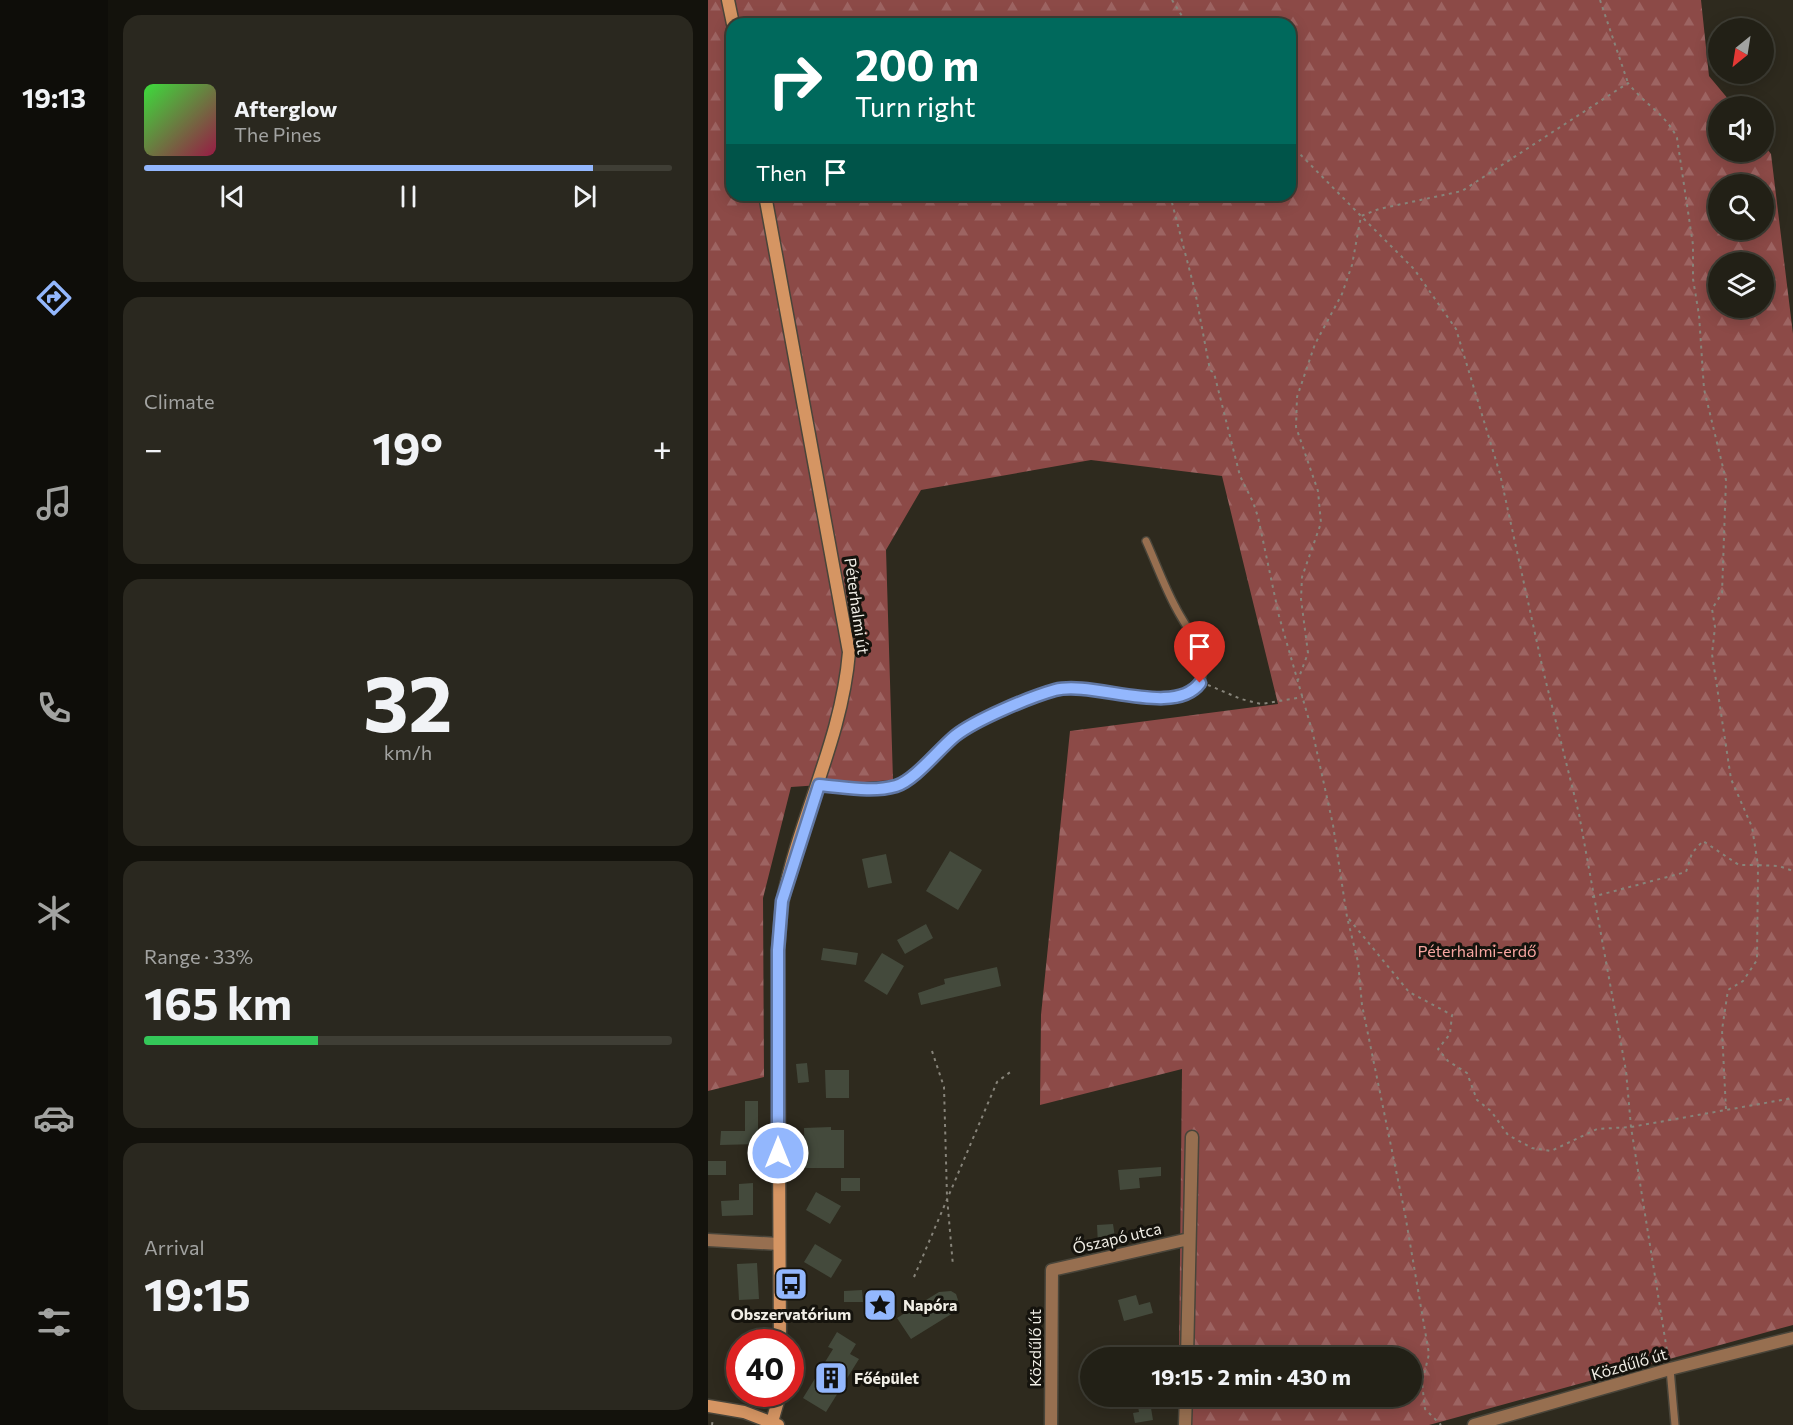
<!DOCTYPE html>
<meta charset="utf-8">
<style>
body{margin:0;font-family:Commissioner,sans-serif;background:#2a281f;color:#f1f3f6;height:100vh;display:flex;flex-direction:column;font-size:22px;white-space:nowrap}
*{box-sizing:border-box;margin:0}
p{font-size:20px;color:#a2a3a1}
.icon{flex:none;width:33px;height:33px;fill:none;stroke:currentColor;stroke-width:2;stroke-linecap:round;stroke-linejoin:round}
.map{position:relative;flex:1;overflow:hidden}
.panel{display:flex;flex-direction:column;gap:15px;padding:15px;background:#13120c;width:600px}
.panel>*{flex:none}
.guide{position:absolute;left:18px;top:18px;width:570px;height:183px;border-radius:18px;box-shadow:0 3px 15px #0003,0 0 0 2px #3f3e35;background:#00695c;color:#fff;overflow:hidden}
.needle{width:39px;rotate:210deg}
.buttons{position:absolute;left:1000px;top:18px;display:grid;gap:12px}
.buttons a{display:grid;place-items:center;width:66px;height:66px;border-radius:50%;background:#222016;box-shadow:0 3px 15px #0003,0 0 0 2px #3f3e35;font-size:30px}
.speed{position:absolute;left:18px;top:1329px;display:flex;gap:12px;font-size:30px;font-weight:700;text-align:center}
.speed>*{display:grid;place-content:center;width:78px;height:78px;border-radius:50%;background:#222016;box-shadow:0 3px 15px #0003,0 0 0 2px #3f3e35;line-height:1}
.speed .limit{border:9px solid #d22;background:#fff;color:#111}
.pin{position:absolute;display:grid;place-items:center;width:51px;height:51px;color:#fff;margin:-62px -26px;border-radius:50% 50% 50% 0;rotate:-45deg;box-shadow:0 0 6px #0007}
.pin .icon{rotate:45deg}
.me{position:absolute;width:66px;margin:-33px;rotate:0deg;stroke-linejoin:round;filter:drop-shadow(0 0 4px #0008)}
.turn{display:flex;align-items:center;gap:21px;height:126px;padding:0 30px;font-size:27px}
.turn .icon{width:78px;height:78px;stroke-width:2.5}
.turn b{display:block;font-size:42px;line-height:51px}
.then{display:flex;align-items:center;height:57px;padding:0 30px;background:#0003;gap:12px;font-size:22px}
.big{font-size:45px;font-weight:700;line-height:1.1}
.panel .widget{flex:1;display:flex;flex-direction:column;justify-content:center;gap:9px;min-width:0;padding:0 21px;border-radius:18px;background:#2a281f}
.panel .dial{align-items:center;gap:0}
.dial b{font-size:78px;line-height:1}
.song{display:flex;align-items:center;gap:18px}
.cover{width:72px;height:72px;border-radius:9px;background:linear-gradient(135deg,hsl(120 70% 55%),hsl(340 70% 35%))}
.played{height:6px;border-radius:3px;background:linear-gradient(90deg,#93b7fd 85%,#3f3e35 85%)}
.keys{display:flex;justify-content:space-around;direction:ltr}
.heat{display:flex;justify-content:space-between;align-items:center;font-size:33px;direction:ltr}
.charge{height:9px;border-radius:4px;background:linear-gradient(90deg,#34c759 33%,#3f3e35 0)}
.trip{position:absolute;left:372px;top:1347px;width:342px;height:60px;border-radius:30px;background:#222016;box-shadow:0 3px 15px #0003,0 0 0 2px #3f3e35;font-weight:700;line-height:60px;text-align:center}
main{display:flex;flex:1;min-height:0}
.tab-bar{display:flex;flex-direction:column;width:108px;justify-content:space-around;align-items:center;background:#0e0d09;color:#a2a3a1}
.tab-bar .icon{width:42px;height:42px}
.tab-bar .selected{color:#93b7fd}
.tab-bar b{font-size:27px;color:#f1f3f6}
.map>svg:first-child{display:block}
.forest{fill:url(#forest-firs);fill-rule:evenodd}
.building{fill:#444a3c}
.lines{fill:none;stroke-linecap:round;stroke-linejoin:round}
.lane-casing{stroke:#49453a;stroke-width:10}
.street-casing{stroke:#49453a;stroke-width:15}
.secondary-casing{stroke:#49453a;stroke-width:15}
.path{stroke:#87847a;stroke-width:2;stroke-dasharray:3 4.5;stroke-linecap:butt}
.lane{stroke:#976f50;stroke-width:7}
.street{stroke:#976f50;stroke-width:12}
.secondary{stroke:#d59563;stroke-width:12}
.route-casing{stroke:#6077a4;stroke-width:15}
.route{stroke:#93b7fd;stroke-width:10}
.labels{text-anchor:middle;stroke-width:6;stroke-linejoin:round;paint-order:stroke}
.street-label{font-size:16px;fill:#f1eee6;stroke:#15130d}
.park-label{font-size:16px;fill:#f8a7a2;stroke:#15130d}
.poi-label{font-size:16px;font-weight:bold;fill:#f1eee6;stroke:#15130d;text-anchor:start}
</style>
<main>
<nav class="tab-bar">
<b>19:13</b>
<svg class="icon selected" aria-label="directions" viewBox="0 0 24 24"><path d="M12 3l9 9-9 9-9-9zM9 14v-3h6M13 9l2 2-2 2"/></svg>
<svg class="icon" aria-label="music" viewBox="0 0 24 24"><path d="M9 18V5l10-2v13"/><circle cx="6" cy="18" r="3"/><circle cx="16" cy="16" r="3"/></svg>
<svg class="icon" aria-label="phone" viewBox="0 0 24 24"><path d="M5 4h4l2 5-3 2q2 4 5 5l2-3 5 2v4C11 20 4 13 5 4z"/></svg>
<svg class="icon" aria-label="climate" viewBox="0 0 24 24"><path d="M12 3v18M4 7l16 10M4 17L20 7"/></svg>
<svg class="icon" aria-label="car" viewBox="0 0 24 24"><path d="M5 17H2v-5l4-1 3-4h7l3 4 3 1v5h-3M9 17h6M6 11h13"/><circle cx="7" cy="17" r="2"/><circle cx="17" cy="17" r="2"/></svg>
<svg class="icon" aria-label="filters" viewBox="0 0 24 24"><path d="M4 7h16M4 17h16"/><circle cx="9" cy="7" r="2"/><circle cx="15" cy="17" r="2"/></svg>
</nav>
<section class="panel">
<div class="widget">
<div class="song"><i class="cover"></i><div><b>Afterglow</b><p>The Pines</p></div></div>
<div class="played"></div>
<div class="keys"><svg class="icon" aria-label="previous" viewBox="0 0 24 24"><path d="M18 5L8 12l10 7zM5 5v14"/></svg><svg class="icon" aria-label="pause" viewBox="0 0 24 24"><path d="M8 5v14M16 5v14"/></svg><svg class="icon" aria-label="next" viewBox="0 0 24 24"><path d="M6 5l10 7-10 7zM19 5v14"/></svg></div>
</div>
<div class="widget"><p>Climate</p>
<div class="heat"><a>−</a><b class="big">19°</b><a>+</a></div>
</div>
<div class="widget dial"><b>32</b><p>km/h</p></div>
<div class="widget"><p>Range · 33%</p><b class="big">165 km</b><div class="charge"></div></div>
<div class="widget"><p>Arrival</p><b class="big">19:15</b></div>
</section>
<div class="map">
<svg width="1085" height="1425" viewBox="0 0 1085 1425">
<defs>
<pattern id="forest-firs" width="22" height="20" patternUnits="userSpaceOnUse" patternTransform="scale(1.5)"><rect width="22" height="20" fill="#8c4a47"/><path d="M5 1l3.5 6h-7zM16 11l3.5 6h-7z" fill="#9d6462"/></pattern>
</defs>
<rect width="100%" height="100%" fill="#2e2a1e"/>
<path class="forest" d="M0 0H993L1001 76 1026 106H1011V152H1056V145L1063 154 1085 334V1325L721 1425H470L471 1397 704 1396V1358L471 1357 474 1069 332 1105 333 1015 362 731 570 704 514 476 383 460 213 490 178 550 185 780 83 787 55 898 56 1077 0 1091ZM24 24H582V195H24ZM1011 184H1056V230H1011ZM1011 262H1056V308H1011Z"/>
<path class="building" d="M242 851 274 870 250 910 218 891Z
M178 854 184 883 160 888 154 859Z
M218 924 225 938 197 954 189 940Z
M115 948 150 953 148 965 113 960Z
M174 953 196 966 179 995 156 981Z
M289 967 293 986 213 1005 210 993 237 984 236 979Z
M99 1063 101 1082 90 1083 88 1064Z
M117 1070H141V1098H118Z
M37 1101H50V1144L12 1145 13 1131H37Z
M123 1127V1130H136V1168H97L96 1128Z
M0 1161H18V1175H0Z
M453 1167V1176L431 1178 432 1188 412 1190 410 1170Z
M133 1178H152V1191H133Z
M45 1183V1215L14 1216 13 1201 31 1200V1184Z
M108 1192 133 1206 122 1224 98 1210Z
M405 1224 408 1244 390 1245 389 1225Z
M107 1244 134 1260 123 1278 96 1262Z
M49 1263 51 1299 31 1300 29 1264Z
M154 1290 155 1302H136V1291Z
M243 1291 248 1294 250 1300 243 1310 245 1313 203 1339 189 1318 231 1292Z
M428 1295 431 1305 442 1302 445 1313 416 1321 410 1300Z
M129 1332 148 1344 142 1354 151 1359 118 1412 95 1398 125 1349 120 1347Z
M452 1345 455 1358H436L434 1349Z
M428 1396H441L445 1420 427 1423 425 1413 431 1412Z"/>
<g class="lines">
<defs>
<path id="lane" d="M111 785C136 787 163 793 188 786 207 780 231 749 247 736 266 722 323 697 347 691 377 682 477 716 492 683 496 674 495 661 492 652 487 637 475 622 468 608 456 586 448 563 438 541
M962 1369 967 1425"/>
<path id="street" d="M0 1240 71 1244
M479 1358 484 1137
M343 1425 344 1270 481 1239
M477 1425 478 1396
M766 1425 962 1369 1085 1338"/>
<path id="secondary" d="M20 0 25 24
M57 195 141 652C134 739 92 815 75 899 72 916 72 933 70 950L72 1342
M0 1406 36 1412 70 1425
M64 1422 72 1394"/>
</defs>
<use href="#lane" class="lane-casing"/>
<use href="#street" class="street-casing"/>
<use href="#secondary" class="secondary-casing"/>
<path class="path" d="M464 0 479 24
M892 0 920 83
M582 144 653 216 644 265 634 294 607 344 589 397 588 427 610 491 613 523 594 577 593 599 600 653 590 680
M462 195 487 291 502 370 506 373 532 476 545 502 550 517 571 616 605 734 625 825 639 917 650 962 654 1005 697 1214 721 1354 714 1383 717 1409 733 1425
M500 685 533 699 553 704 595 697
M884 897 978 872 984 853 995 841 1031 865H1050L1049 960 1035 981 1020 990 1014 1030 1018 1110
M641 919 701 992 744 1015 742 1034 730 1049 740 1061 759 1073 769 1100 783 1111 800 1135 824 1148 843 1151 889 1129 923 1127 1085 1098
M224 1051 236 1087 239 1197 245 1266
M206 1277 289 1082 305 1070
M960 1357 923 1127 918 1071 871 814 835 670 792 474 748 329 706 269 653 216 671 209 754 191 920 83C936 104 958 114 969 138L985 245V279L991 315 996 389 1018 480 1014 593 1004 609 1007 627 1004 654 1023 779 1044 827 1050 865 1071 866 1085 871
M4 1425 5 1418"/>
<use href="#lane" class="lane"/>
<use href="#street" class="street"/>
<use href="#secondary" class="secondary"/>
</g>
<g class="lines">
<defs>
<path id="route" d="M70 1153V950L74 901 111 785C136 787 164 793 188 786 207 780 231 749 247 736 267 720 322 697 347 690 385 680 466 718 492 683"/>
</defs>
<use href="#route" class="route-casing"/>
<use href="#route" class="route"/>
</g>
<defs>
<symbol id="bus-square" viewBox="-11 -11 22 22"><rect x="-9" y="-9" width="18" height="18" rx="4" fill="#93b7fd" stroke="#15130d"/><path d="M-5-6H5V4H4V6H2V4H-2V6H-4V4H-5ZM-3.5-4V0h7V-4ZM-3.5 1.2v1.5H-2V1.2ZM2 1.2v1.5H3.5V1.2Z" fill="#111"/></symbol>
<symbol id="sight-square" viewBox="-11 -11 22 22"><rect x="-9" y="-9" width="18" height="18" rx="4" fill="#93b7fd" stroke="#15130d"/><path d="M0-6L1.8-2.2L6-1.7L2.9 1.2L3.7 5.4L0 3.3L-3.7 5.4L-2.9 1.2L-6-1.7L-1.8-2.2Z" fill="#111"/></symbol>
<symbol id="building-square" viewBox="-11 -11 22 22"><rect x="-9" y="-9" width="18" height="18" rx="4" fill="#93b7fd" stroke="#15130d"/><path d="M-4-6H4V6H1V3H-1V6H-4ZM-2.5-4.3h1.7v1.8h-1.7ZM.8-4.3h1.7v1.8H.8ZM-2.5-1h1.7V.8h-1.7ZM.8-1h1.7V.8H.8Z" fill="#111"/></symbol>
</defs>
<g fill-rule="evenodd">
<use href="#bus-square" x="64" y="1265" width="38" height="38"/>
<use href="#sight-square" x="153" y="1286" width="38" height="38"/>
<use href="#building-square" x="104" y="1359" width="38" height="38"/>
</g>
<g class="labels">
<g class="street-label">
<text transform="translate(149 606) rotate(82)" y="6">Péterhalmi út</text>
<text transform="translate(409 1238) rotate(-13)" y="6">Őszapó utca</text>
<text transform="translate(327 1348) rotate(-90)" y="6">Közdűlő út</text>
<text transform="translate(921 1364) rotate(-16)" y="6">Közdűlő út</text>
</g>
<g class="park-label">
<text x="769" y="957">Péterhalmi-erdő</text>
</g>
<g class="poi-label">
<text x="195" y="1311">Napóra</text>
<text x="83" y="1320" text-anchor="middle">Obszervatórium</text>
<text x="146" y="1384">Főépület</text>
</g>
</g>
</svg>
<div class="buttons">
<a><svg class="needle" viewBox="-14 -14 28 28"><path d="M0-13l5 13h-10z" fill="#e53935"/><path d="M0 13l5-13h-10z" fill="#a2a3a1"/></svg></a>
<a><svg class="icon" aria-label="sound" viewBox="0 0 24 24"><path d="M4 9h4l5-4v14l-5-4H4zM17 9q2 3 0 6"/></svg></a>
<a><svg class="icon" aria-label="search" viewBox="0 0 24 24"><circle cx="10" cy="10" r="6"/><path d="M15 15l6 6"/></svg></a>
<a><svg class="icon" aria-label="layers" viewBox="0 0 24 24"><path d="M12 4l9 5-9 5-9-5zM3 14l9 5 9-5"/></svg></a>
</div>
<div class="speed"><div class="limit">40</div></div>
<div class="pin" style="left:492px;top:683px;background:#d93025"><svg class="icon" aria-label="arrive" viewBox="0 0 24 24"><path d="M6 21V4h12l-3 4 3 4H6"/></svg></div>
<svg class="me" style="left:70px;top:1153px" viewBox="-20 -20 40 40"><circle r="17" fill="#93b7fd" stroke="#fff" stroke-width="3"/><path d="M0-11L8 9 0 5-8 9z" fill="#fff"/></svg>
<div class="trip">19:15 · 2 min · 430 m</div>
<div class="guide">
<div class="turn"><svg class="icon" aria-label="right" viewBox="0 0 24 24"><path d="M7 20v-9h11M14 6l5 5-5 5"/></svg><div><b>200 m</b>Turn right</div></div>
<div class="then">Then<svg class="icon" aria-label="arrive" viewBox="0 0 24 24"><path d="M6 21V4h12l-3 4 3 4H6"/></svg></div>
</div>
</div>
</main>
